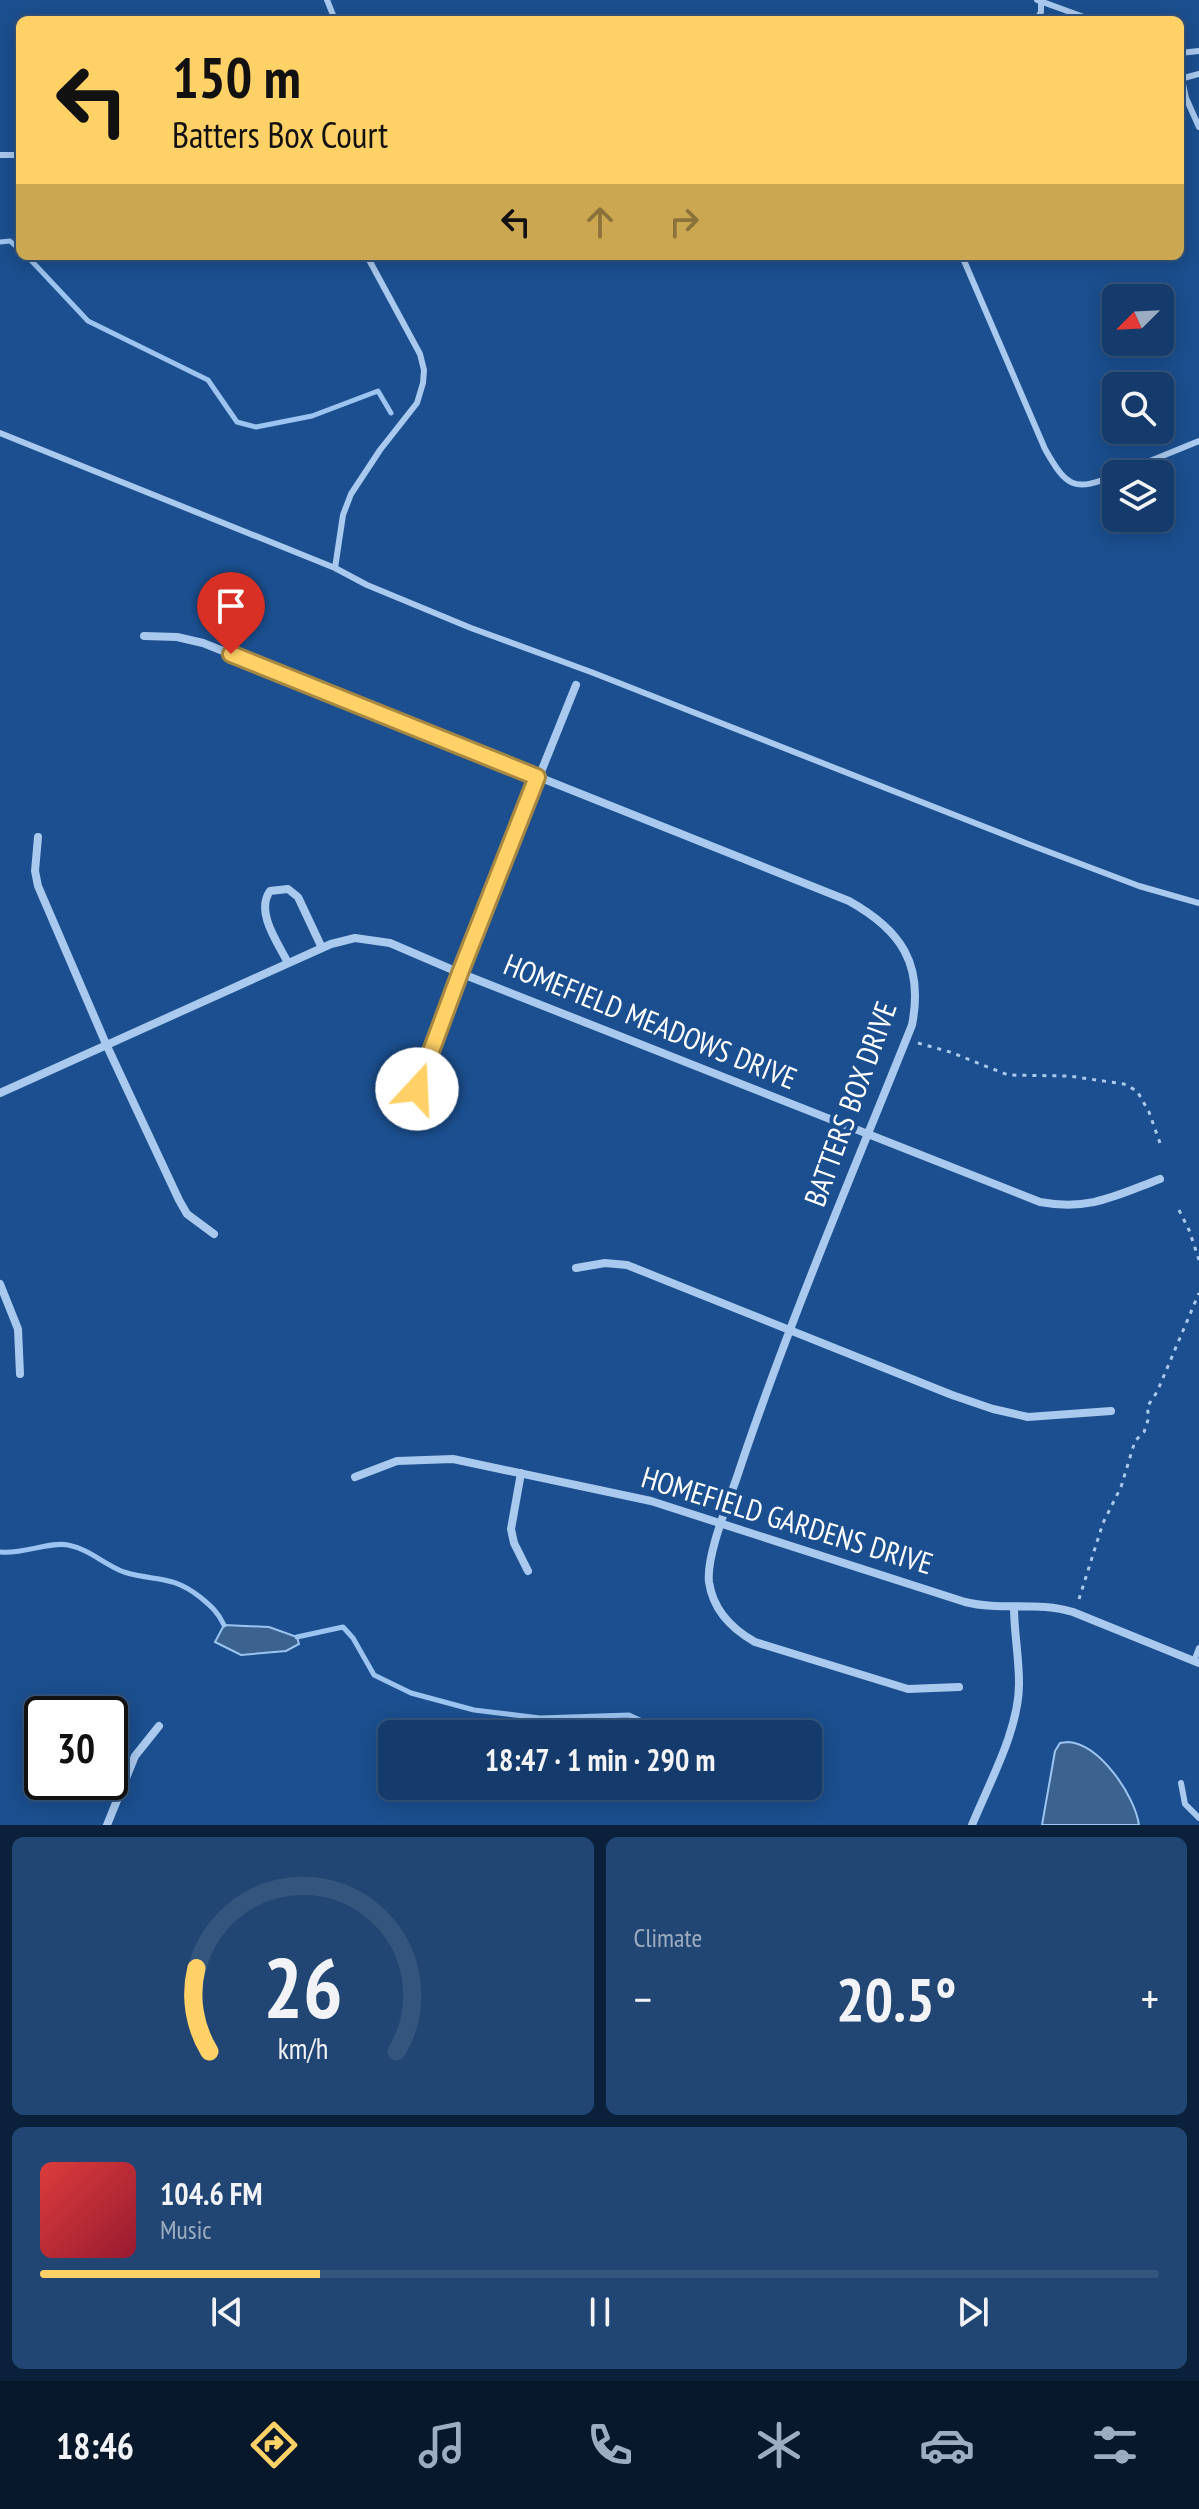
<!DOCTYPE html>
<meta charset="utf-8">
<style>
body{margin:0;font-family:"PT Sans Narrow",sans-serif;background:#214673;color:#f1f3f6;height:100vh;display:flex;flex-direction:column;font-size:30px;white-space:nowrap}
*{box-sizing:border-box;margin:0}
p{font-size:26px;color:#9dadc1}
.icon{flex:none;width:44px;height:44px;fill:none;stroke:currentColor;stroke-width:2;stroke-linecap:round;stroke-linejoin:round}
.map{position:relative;height:1825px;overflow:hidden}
.side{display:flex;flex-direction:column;gap:12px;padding:12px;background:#0b203b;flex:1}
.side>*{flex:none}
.top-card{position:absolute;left:16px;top:16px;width:1168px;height:244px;border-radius:12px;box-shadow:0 4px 20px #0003,0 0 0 2px #33557e;background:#ffd166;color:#111;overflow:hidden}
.needle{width:52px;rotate:246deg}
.tools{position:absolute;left:1102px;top:284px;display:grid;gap:16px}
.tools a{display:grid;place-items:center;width:72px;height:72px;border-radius:12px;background:#143b6b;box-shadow:0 4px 20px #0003,0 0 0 2px #33557e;font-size:40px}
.speed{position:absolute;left:24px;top:1696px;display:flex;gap:16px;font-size:40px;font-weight:700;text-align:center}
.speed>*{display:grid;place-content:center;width:104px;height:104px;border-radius:50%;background:#143b6b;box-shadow:0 4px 20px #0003,0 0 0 2px #33557e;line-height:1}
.speed .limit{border:4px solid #111;border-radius:12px;background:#fff;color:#111}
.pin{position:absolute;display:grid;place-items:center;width:68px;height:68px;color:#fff;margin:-82px -34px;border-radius:50% 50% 50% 0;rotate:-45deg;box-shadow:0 0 8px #0007}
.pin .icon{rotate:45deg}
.me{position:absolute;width:88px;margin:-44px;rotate:20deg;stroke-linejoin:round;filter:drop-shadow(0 0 6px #0008)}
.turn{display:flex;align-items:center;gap:28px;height:168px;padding:0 24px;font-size:36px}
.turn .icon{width:104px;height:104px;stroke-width:2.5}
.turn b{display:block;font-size:56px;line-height:68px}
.lanes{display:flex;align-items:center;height:76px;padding:0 24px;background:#0003;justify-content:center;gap:40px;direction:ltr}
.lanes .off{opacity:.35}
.big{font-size:60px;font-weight:700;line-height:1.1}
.side .widget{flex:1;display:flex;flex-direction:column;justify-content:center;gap:12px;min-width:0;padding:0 28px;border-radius:12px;background:#214673}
.side .dial{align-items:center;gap:0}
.dial svg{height:208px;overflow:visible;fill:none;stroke:#33557e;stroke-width:7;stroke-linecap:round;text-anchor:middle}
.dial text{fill:#f1f3f6;stroke:none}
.song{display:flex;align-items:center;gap:24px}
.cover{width:96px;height:96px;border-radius:12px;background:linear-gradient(135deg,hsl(0 70% 55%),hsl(350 70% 35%))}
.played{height:8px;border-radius:4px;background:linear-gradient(90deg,#ffd166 25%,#33557e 25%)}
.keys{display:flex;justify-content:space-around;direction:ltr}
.heat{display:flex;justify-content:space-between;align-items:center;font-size:44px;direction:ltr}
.side .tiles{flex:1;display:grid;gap:12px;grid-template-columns:1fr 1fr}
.widget:last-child{grid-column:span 2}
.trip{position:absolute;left:378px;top:1720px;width:444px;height:80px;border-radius:12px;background:#143b6b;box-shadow:0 4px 20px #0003,0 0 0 2px #33557e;font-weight:700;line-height:80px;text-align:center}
.menu{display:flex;height:128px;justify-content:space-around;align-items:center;background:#08182b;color:#9dadc1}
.menu .icon{width:56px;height:56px}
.menu .active{color:#ffd166}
.menu b{font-size:36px;color:#f1f3f6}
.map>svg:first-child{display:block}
.water{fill:#3c6290;stroke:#9cc4f0;stroke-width:2}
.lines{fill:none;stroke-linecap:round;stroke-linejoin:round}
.stream{stroke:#9cc4f0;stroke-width:5}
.path{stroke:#a9c9ee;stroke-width:3;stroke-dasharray:4 6;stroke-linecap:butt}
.service{stroke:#a9c9ee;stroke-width:6}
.minor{stroke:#a9c9ee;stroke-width:8}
.route-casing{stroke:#a68842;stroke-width:20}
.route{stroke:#ffd166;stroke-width:14}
.labels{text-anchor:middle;stroke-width:8;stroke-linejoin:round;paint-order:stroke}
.street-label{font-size:30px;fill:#fff;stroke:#1b4f8f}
</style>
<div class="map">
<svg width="1199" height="1825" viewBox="0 0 1199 1825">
<rect width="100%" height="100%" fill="#1b4f8f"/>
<path class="water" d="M224 1625 269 1627 297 1637 299 1644 286 1651 241 1655 215 1642Z
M1068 1742C1100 1744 1135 1796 1139 1825H1042L1055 1751 1060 1743Z"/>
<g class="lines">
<path class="stream" d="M0 242 10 241 20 250
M27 256 88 321 208 380 237 422 256 427 312 416 378 391 391 413
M0 1552C22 1555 50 1541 68 1545 89 1549 105 1565 124 1572 156 1582 170 1574 200 1597 211 1606 218 1612 224 1625
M297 1637 343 1627 353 1638 374 1675 411 1693 474 1710 540 1718 629 1715 670 1734"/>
<path class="path" d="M918 1043 950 1052 1008 1075 1069 1076 1124 1084 1137 1091 1149 1112 1160 1143
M1179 1210 1189 1230 1199 1260
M1079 1599 1103 1523 1121 1487 1135 1441 1144 1432 1149 1417 1147 1407 1157 1392 1199 1293"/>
<path class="service" d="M327 0 335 20
M1037 0 1092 20
M1036 20 1041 12V0
M1180 53 1199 51
M1180 79 1199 74
M1182 79 1186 98 1199 127
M0 155H20
M962 256 1045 449C1067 488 1074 492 1116 475
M0 433 335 568 367 585 471 628 591 672 1028 844 1139 886 1199 903
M1118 474 1199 441
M335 568 343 515 351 494 380 450 417 403 423 383 424 370 420 354 367 256
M1194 1661 1199 1648
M1181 1783 1185 1804 1199 1818"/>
<path class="minor" d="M144 636 177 637 203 643 849 901C901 930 924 964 912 1025 852 1175 788 1324 737 1477 728 1503 706 1556 709 1582 713 1610 732 1629 755 1642L908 1689 959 1687
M38 837 35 871 38 886 106 1044 179 1200 187 1214 214 1234
M288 963C278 943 255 912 270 891L288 889 298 897 322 948
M0 1093 331 944 355 938 390 943 460 973 1040 1202C1089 1211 1115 1196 1160 1179
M406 1118 460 973 576 685
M576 1268 605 1263 627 1265 952 1395 993 1409 1028 1417 1111 1411
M0 1284 18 1329 20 1374
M521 1473 511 1529 514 1543 528 1571
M355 1477 397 1461 453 1459 651 1501 965 1602C1001 1611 1038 1601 1073 1612L1199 1663
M107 1825 135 1756 159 1726
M972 1825C989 1783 1020 1728 1019 1682 1019 1657 1014 1632 1014 1607"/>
</g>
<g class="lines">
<defs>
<path id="route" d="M231 654 537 777 460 973 417 1089"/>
</defs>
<use href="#route" class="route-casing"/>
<use href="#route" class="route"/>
</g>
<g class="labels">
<g class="street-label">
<text transform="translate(650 1022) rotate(22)" y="10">HOMEFIELD MEADOWS DRIVE</text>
<text transform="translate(851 1104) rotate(-70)" y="10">BATTERS BOX DRIVE</text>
<text transform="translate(787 1521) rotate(17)" y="10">HOMEFIELD GARDENS DRIVE</text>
</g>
</g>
</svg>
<div class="tools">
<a><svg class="needle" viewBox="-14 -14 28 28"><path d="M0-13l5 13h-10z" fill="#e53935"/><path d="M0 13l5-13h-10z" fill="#9dadc1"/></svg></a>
<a><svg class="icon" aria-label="search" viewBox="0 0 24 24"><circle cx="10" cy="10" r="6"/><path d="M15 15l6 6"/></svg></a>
<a><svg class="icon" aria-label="layers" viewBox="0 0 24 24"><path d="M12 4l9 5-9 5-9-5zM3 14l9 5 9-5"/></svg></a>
</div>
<div class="speed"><div class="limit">30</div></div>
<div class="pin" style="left:231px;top:654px;background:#d93025"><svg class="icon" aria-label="arrive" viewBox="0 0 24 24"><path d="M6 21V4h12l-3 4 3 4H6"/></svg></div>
<svg class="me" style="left:417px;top:1089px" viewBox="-20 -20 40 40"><circle r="19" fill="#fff"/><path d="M0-13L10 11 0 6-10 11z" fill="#ffd166"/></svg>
<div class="trip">18:47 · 1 min · 290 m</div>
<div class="top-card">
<div class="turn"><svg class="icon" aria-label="left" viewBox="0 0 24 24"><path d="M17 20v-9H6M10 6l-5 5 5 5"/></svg><div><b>150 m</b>Batters Box Court</div></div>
<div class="lanes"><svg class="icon" aria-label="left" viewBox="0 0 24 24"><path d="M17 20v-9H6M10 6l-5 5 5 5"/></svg><svg class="icon off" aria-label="ahead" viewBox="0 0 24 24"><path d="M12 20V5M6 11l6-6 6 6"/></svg><svg class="icon off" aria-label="right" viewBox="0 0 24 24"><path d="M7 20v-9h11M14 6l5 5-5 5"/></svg></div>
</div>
</div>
<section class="side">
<div class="tiles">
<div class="widget dial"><svg viewBox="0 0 100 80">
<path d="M14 69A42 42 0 1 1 86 69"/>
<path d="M14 69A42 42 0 0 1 9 37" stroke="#ffd166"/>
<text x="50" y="56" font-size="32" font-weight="700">26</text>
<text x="50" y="72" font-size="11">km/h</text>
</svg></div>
<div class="widget"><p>Climate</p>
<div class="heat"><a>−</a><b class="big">20.5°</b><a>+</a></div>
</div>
<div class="widget">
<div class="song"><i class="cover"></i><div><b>104.6 FM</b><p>Music</p></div></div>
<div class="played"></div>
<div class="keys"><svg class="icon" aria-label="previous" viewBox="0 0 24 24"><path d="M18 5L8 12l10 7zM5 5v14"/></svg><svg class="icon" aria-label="pause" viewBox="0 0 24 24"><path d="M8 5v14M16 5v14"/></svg><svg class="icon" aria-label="next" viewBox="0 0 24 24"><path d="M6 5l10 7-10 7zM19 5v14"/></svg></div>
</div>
</div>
</section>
<nav class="menu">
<b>18:46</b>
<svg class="icon active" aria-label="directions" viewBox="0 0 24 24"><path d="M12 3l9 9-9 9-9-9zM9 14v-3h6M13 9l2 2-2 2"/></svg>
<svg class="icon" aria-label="music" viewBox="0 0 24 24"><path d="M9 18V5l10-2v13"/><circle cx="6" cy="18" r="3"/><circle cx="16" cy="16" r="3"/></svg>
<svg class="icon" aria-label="phone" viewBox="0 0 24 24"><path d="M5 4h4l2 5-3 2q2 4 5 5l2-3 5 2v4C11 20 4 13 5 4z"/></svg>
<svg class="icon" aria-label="climate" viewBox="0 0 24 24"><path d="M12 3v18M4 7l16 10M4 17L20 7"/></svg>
<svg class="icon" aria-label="car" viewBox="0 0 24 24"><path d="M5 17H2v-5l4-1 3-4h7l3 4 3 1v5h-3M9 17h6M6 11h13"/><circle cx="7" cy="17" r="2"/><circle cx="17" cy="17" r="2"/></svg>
<svg class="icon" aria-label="filters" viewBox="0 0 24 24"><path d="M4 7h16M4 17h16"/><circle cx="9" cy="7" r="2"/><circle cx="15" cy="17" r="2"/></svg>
</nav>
